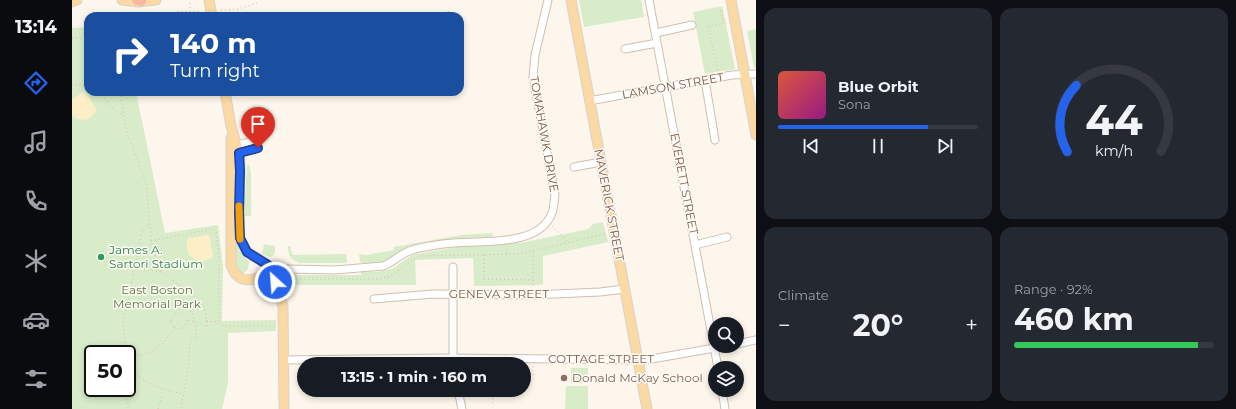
<!DOCTYPE html>
<meta charset="utf-8">
<style>
body{margin:0;font-family:Montserrat,sans-serif;background:#242831;color:#f1f3f6;height:100vh;display:flex;flex-direction:column;font-size:15px;white-space:nowrap}
*{box-sizing:border-box;margin:0}
p{font-size:13px;color:#9ea1a6}
.icon{flex:none;width:22px;height:22px;fill:none;stroke:currentColor;stroke-width:2;stroke-linecap:round;stroke-linejoin:round}
.map{position:relative;flex:1;overflow:hidden}
.drawer{display:flex;flex-direction:column;gap:8px;padding:8px;background:#0d0f14;width:480px}
.drawer>*{flex:none}
.guide{position:absolute;left:12px;top:12px;width:380px;height:84px;border-radius:12px;box-shadow:0 2px 6px #0003;background:#1a4fa0;color:#fff;overflow:hidden}
.tools{position:absolute;left:636px;top:317px;display:grid;gap:8px}
.tools a{display:grid;place-items:center;width:36px;height:36px;border-radius:50%;background:#171b24;box-shadow:0 2px 6px #0003;font-size:20px}
.speed{position:absolute;left:12px;top:345px;display:flex;gap:8px;font-size:20px;font-weight:700;text-align:center}
.speed>*{display:grid;place-content:center;width:52px;height:52px;border-radius:50%;background:#171b24;box-shadow:0 2px 6px #0003;line-height:1}
.speed .limit{border:2px solid #111;border-radius:6px;background:#fff;color:#111}
.pin{position:absolute;display:grid;place-items:center;width:34px;height:34px;color:#fff;margin:-41px -17px;border-radius:50% 50% 50% 0;rotate:-45deg;box-shadow:0 0 4px #0007}
.pin .icon{rotate:45deg}
.me{position:absolute;width:44px;margin:-22px;rotate:334deg;stroke-linejoin:round;filter:drop-shadow(0 0 3px #0008)}
.turn{display:flex;align-items:center;gap:14px;height:84px;padding:0 20px;font-size:18px}
.turn .icon{width:52px;height:52px;stroke-width:2.5}
.turn b{display:block;font-size:28px;line-height:34px}
.big{font-size:30px;font-weight:700;line-height:1.1}
.drawer .card{flex:1;display:flex;flex-direction:column;justify-content:center;gap:6px;min-width:0;padding:0 14px;border-radius:12px;background:#242831}
.drawer .dial{align-items:center;gap:0}
.dial svg{height:104px;overflow:visible;fill:none;stroke:#363941;stroke-width:7;stroke-linecap:round;text-anchor:middle}
.dial text{fill:#f1f3f6;stroke:none}
.song{display:flex;align-items:center;gap:12px}
.cover{width:48px;height:48px;border-radius:6px;background:linear-gradient(135deg,hsl(10 70% 55%),hsl(310 70% 35%))}
.played{height:4px;border-radius:2px;background:linear-gradient(90deg,#2563eb 75%,#363941 75%)}
.keys{display:flex;justify-content:space-around;direction:ltr}
.heat{display:flex;justify-content:space-between;align-items:center;font-size:22px;direction:ltr}
.charge{height:6px;border-radius:3px;background:linear-gradient(90deg,#34c759 92%,#363941 0)}
.drawer .tiles{flex:1;display:grid;gap:8px;grid-template-columns:repeat(2,1fr)}
.trip{position:absolute;left:225px;top:357px;width:234px;height:40px;border-radius:20px;background:#171b24;box-shadow:0 2px 6px #0003;font-weight:700;line-height:40px;text-align:center}
main{display:flex;flex:1;min-height:0}
.tab-bar{display:flex;flex-direction:column;width:72px;justify-content:space-around;align-items:center;background:#090b0e;color:#9ea1a6}
.tab-bar .icon{width:28px;height:28px}
.tab-bar .selected{color:#2563eb}
.tab-bar b{font-size:18px;color:#f1f3f6}
.map>svg:first-child{display:block}
.green{fill:#d8ecc9;fill-rule:evenodd}
.sand{fill:#fcefc7}
.lines{fill:none;stroke-linecap:round;stroke-linejoin:round}
.minor-casing{stroke:#d1beb0;stroke-width:9}
.major-casing{stroke:#dad1cd;stroke-width:11}
.highway-casing{stroke:#dad1cd;stroke-width:12}
.path{stroke:#d9b8a5;stroke-width:1;stroke-dasharray:1 3;stroke-linecap:butt}
.minor{stroke:#fff;stroke-width:7}
.major{stroke:#fbd9a5;stroke-width:9}
.highway{stroke:#f7b7a3;stroke-width:10}
.route-casing{stroke:#184099;stroke-width:10}
.route{stroke:#2563eb;stroke-width:7}
.slow{stroke:#f59e0b;stroke-width:7}
.leisure-dot{fill:#2e9e5b;stroke:#fffaf3;stroke-width:1.5}
.education-dot{fill:#8d6e63;stroke:#fffaf3;stroke-width:1.5}
.labels{text-anchor:middle;stroke-width:3;stroke-linejoin:round;paint-order:stroke}
.street-label{font-size:12px;fill:#7a5c4d;stroke:#fffaf3}
.leisure-label{font-size:12px;fill:#27864d;stroke:#fffaf3;text-anchor:start}
.park-label{font-size:12px;fill:#537a41;stroke:#fffaf3}
.education-label{font-size:12px;fill:#785e54;stroke:#fffaf3;text-anchor:start}
</style>
<main>
<nav class="tab-bar">
<b>13:14</b>
<svg class="icon selected" aria-label="directions" viewBox="0 0 24 24"><path d="M12 3l9 9-9 9-9-9zM9 14v-3h6M13 9l2 2-2 2"/></svg>
<svg class="icon" aria-label="music" viewBox="0 0 24 24"><path d="M9 18V5l10-2v13"/><circle cx="6" cy="18" r="3"/><circle cx="16" cy="16" r="3"/></svg>
<svg class="icon" aria-label="phone" viewBox="0 0 24 24"><path d="M5 4h4l2 5-3 2q2 4 5 5l2-3 5 2v4C11 20 4 13 5 4z"/></svg>
<svg class="icon" aria-label="climate" viewBox="0 0 24 24"><path d="M12 3v18M4 7l16 10M4 17L20 7"/></svg>
<svg class="icon" aria-label="car" viewBox="0 0 24 24"><path d="M5 17H2v-5l4-1 3-4h7l3 4 3 1v5h-3M9 17h6M6 11h13"/><circle cx="7" cy="17" r="2"/><circle cx="17" cy="17" r="2"/></svg>
<svg class="icon" aria-label="filters" viewBox="0 0 24 24"><path d="M4 7h16M4 17h16"/><circle cx="9" cy="7" r="2"/><circle cx="15" cy="17" r="2"/></svg>
</nav>
<div class="map">
<svg width="684" height="409" viewBox="0 0 684 409">
<rect width="100%" height="100%" fill="#fdf6ec"/>
<path class="green" d="M507 0H569L572 17 512 27Z
M650 6 663 69 633 74 621 12Z
M16 27V92H64L93 233 146 225 151 266 150 321 204 320V331L156 333V383L150 409H0V28ZM21 354H55V388H21Z
M684 29V68H682L675 31Z
M175 165H177L179 173V216H172Z
M531 222 536 242 471 256V285L402 286 401 258 343 260 344 285H220L215 275H289V272H305L320 269 340 255 390 246 448 243 517 229 521 224Z
M421 233 420 237 387 238 337 247 314 261 310 262 291 263 288 262 287 254 294 255 322 250V247L389 235Z
M163 238 167 250 177 262 176 269 172 273 165 271 163 265Z
M192 244 203 246V252L201 256 197 257 190 254Z
M216 246H218L221 255 274 254 275 262 272 263H228C219 260 216 256 216 246Z
M499 368H516V377L510 383H499Z
M494 386H516V409H493Z"/>
<path class="sand" d="M11 92 14 93 25 110C19 120 10 123 0 116V100Z
M136 235 138 237 141 257C126 267 110 256 116 238Z
M14 365H21V388H34C18 394 7 379 14 365Z"/>
<g class="lines">
<defs>
<path id="minor" d="M577 0 646 368
M584 33 620 25
M553 49 585 43
M633 80 643 140
M517 101 660 75 684 74
M165 145 185 140
M167 153 186 148
M502 167 529 162
M623 245 655 237
M381 267V364
M200 272 216 269 263 270 311 266C320 263 326 256 335 252 345 247 359 246 371 244 401 239 466 250 480 213 482 207 482 201 483 195L461 77 463 55 476 0
M302 299 361 294 461 295 528 292 553 289
M665 344 684 340
M211 360 375 358 574 360 654 346
M386 390 390 409
M650 390 653 409"/>
<path id="major" d="M50 0 66 2 84 0
M137 0 140 16
M499 0 575 409
M659 0 684 135
M0 2 5 0
M153 92 159 126 167 153 168 165 167 212V238L175 252 193 263 198 268 211 306 212 409
M159 138V265C167 288 184 279 200 272"/>
<path id="highway" d="M65 0 69 1"/>
</defs>
<use href="#minor" class="minor-casing"/>
<use href="#major" class="major-casing"/>
<use href="#highway" class="highway-casing"/>
<path class="path" d="M118 3V11
M149 10 166 9 185 3
M376 11 377 15
M362 14V16
M99 16 107 11 128 12
M0 38H16
M646 70 636 27 651 23 648 11 650 10 653 23H655
M0 86 3 84 16 86
M27 92 46 114H50
M48 92 55 133 74 182 76 200 79 241 83 256 90 272
M480 226 496 242
M79 241 140 229 144 231 147 259V323
M435 254V247
M412 255V279L461 280V251
M64 268 90 272 106 284 121 293 132 307 134 314 135 329
M211 278 215 287
M461 280V287
M213 282 219 279H306L317 277 347 256 447 254 533 234
M59 287 70 231 73 227 77 224
M59 288 61 296 65 304 70 301C83 313 89 302 102 303 123 303 124 323 124 338H118L117 362 109 409
M54 307 59 290
M99 321a8 8 0 1 1 16 0a8 8 0 1 1-16 0Z
M116 321H123
M135 321 145 322 152 326H203
M103 327C92 344 84 353 64 355L56 366C71 383 89 390 111 394
M55 354C53 338 45 310 62 301
M55 359 56 409
M461 366V376
M421 390V404
M86 409 91 391"/>
<use href="#minor" class="minor"/>
<use href="#major" class="major"/>
<use href="#highway" class="highway"/>
</g>
<g class="lines">
<defs>
<path id="route" d="M186 148 167 153 168 171 167 212 168 238 175 252 196 265 203 282"/>
</defs>
<use href="#route" class="route-casing"/>
<use href="#route" class="route"/>
<path class="slow" d="M167 206 168 239"/>
</g>
<circle class="leisure-dot" cx="29" cy="257" r="4"/>
<circle class="education-dot" cx="492" cy="378" r="4"/>
<g class="labels">
<g class="street-label">
<text transform="translate(601 86) rotate(-10)" y="4">LAMSON STREET</text>
<text transform="translate(472 134) rotate(80)" y="4">TOMAHAWK DRIVE</text>
<text transform="translate(612 184) rotate(79)" y="4">EVERETT STREET</text>
<text transform="translate(537 205) rotate(79)" y="4">MAVERICK STREET</text>
<text x="427" y="298">GENEVA STREET</text>
<text x="529" y="363">COTTAGE STREET</text>
</g>
<g class="leisure-label">
<text x="37" y="254">James A.<tspan x="37" dy="14">Sartori Stadium</tspan></text>
</g>
<g class="park-label">
<text x="85" y="294">East Boston<tspan x="85" dy="14">Memorial Park</tspan></text>
</g>
<g class="education-label">
<text x="500" y="382">Donald McKay School</text>
</g>
</g>
</svg>
<div class="tools">
<a><svg class="icon" aria-label="search" viewBox="0 0 24 24"><circle cx="10" cy="10" r="6"/><path d="M15 15l6 6"/></svg></a>
<a><svg class="icon" aria-label="layers" viewBox="0 0 24 24"><path d="M12 4l9 5-9 5-9-5zM3 14l9 5 9-5"/></svg></a>
</div>
<div class="speed"><div class="limit">50</div></div>
<div class="pin" style="left:186px;top:148px;background:#d93025"><svg class="icon" aria-label="arrive" viewBox="0 0 24 24"><path d="M6 21V4h12l-3 4 3 4H6"/></svg></div>
<svg class="me" style="left:203px;top:282px" viewBox="-20 -20 40 40"><circle r="17" fill="#2563eb" stroke="#fff" stroke-width="3"/><path d="M0-11L8 9 0 5-8 9z" fill="#fff"/></svg>
<div class="trip">13:15 · 1 min · 160 m</div>
<div class="guide">
<div class="turn"><svg class="icon" aria-label="right" viewBox="0 0 24 24"><path d="M7 20v-9h11M14 6l5 5-5 5"/></svg><div><b>140 m</b>Turn right</div></div>
</div>
</div>
<section class="drawer">
<div class="tiles">
<div class="card">
<div class="song"><i class="cover"></i><div><b>Blue Orbit</b><p>Sona</p></div></div>
<div class="played"></div>
<div class="keys"><svg class="icon" aria-label="previous" viewBox="0 0 24 24"><path d="M18 5L8 12l10 7zM5 5v14"/></svg><svg class="icon" aria-label="pause" viewBox="0 0 24 24"><path d="M8 5v14M16 5v14"/></svg><svg class="icon" aria-label="next" viewBox="0 0 24 24"><path d="M6 5l10 7-10 7zM19 5v14"/></svg></div>
</div>
<div class="card dial"><svg viewBox="0 0 100 80">
<path d="M14 69A42 42 0 1 1 86 69"/>
<path d="M14 69A42 42 0 0 1 21 18" stroke="#2563eb"/>
<text x="50" y="56" font-size="32" font-weight="700">44</text>
<text x="50" y="72" font-size="11">km/h</text>
</svg></div>
<div class="card"><p>Climate</p>
<div class="heat"><a>−</a><b class="big">20°</b><a>+</a></div>
</div>
<div class="card"><p>Range · 92%</p><b class="big">460 km</b><div class="charge"></div></div>
</div>
</section>
</main>
